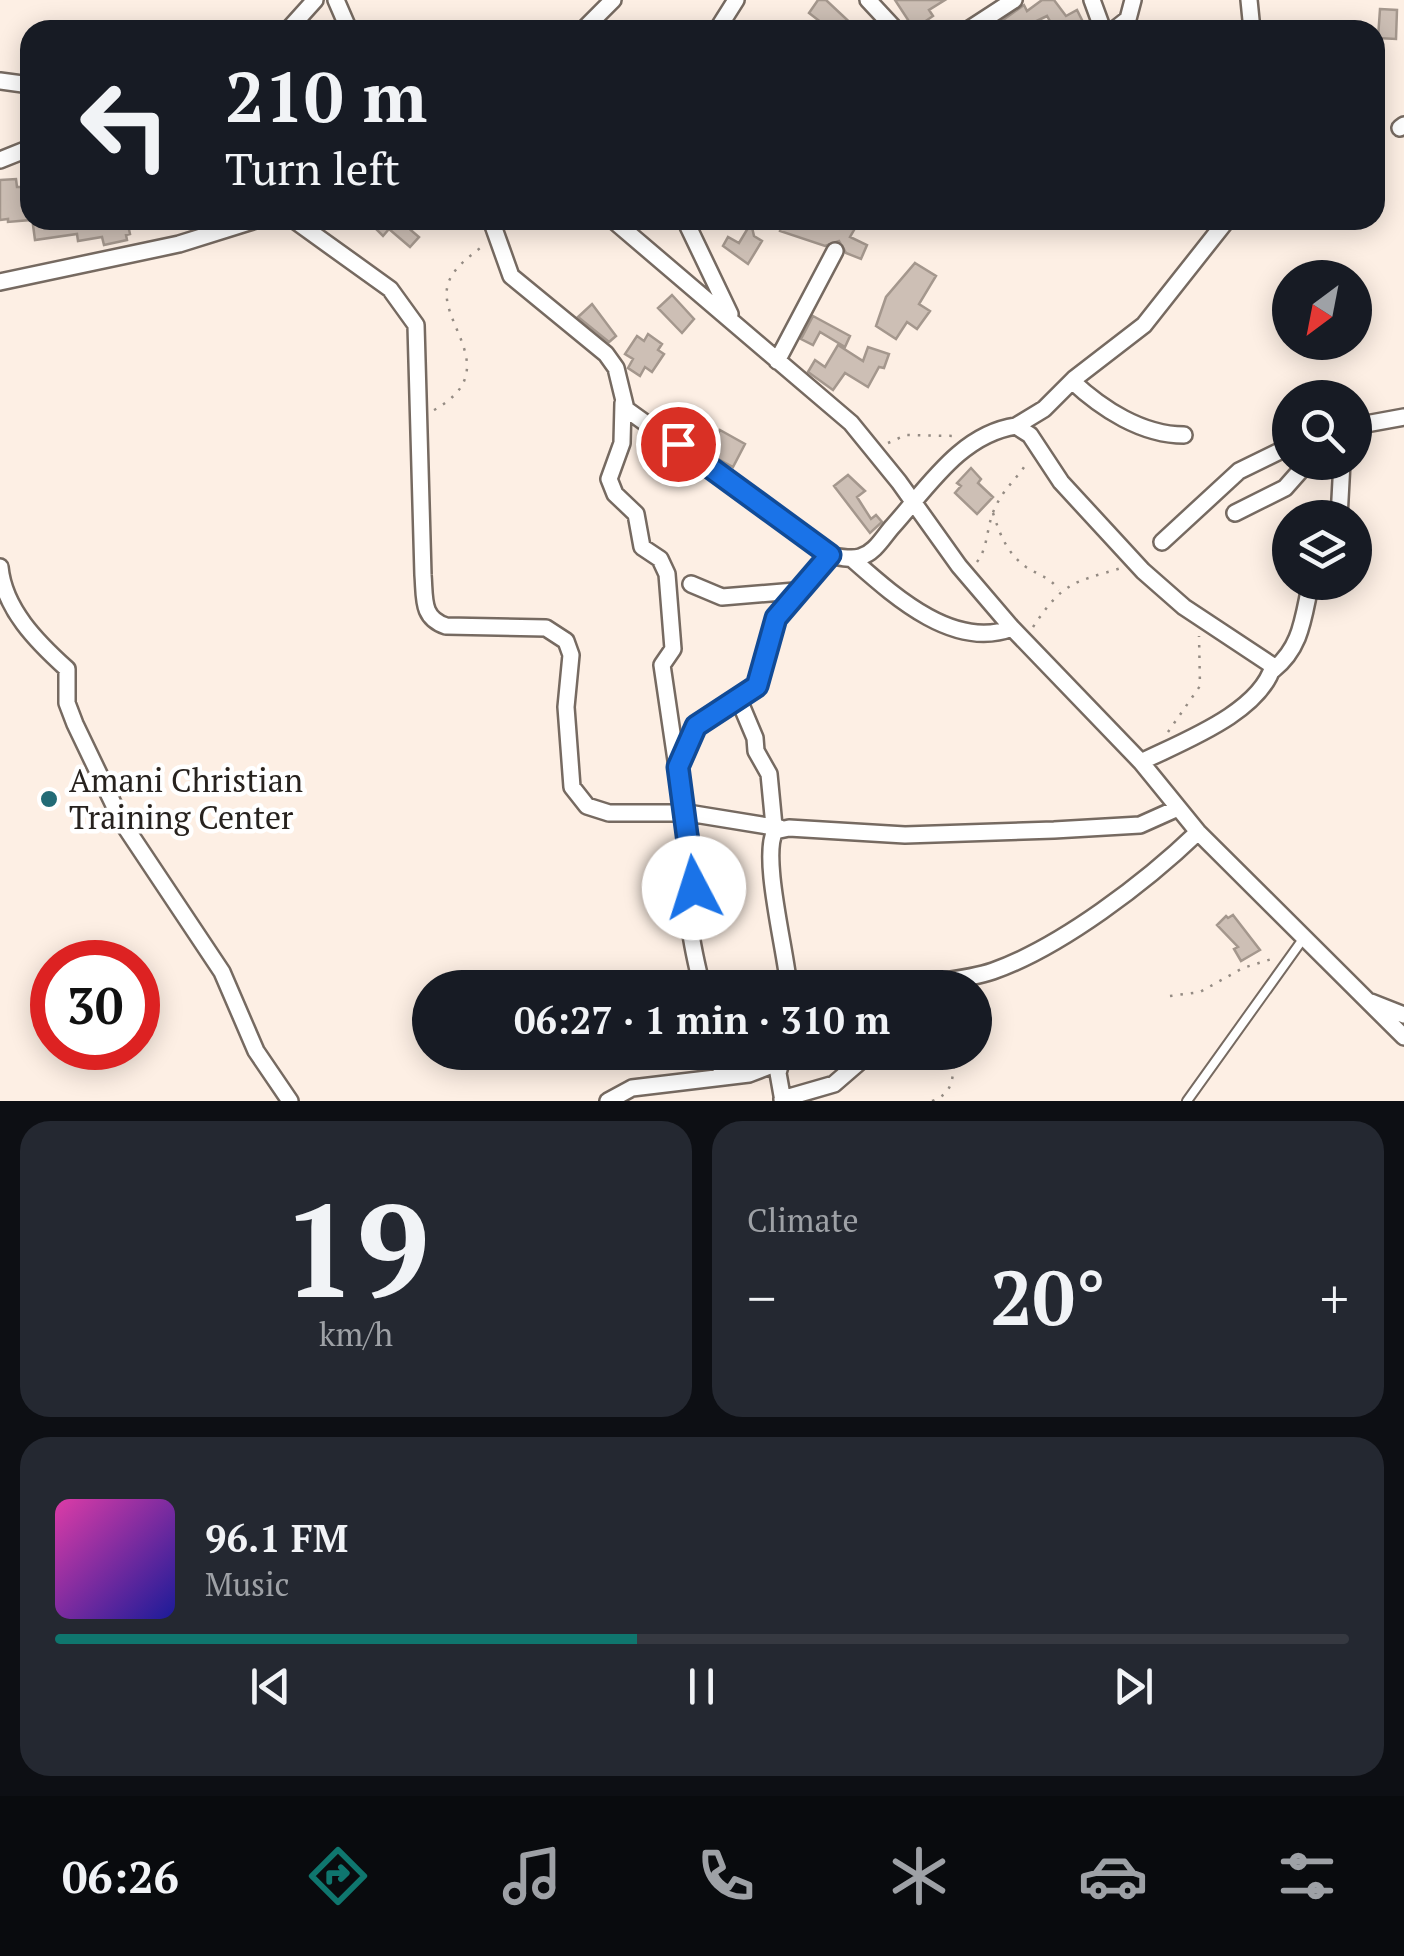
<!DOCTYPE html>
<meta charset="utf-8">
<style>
body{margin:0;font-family:"PT Serif",serif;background:#242831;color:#f1f3f6;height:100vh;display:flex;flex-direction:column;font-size:38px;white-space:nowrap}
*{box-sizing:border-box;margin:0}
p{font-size:32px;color:#9ea1a6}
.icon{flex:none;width:55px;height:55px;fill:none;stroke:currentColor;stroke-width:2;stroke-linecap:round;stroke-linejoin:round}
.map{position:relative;height:1101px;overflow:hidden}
.details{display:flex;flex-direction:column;gap:20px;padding:20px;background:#0d0f14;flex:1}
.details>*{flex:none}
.hud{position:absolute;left:20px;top:20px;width:1365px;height:210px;border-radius:30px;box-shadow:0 5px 25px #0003;background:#171b24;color:#f1f3f6;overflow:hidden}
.needle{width:65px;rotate:212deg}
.fabs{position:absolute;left:1272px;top:260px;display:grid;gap:20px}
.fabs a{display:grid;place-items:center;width:100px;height:100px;border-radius:50%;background:#171b24;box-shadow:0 5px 25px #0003;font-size:50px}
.speed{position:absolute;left:30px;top:940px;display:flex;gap:20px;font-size:50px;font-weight:700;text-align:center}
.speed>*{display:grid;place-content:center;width:130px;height:130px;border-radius:50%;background:#171b24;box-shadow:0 5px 25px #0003;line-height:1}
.speed .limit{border:15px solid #d22;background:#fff;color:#111}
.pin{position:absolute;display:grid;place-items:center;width:85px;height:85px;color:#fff;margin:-42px;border:5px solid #fff;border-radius:50%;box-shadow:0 2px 10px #0007}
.me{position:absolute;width:110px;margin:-55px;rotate:355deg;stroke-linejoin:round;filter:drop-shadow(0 0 8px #0008)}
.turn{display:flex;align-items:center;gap:35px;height:210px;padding:0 40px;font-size:45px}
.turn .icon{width:130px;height:130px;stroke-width:2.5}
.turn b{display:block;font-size:70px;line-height:85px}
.big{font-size:75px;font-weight:800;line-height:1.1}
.details .card{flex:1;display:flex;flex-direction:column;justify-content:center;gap:15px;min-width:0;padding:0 35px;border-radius:30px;background:#242831}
.details .dial{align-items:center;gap:0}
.dial b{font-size:130px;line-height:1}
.song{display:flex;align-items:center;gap:30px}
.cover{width:120px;height:120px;border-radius:15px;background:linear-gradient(135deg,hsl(320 70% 55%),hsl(240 70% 35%))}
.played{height:10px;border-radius:5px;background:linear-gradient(90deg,#0f766e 45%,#363941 45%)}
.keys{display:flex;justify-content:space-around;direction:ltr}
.heat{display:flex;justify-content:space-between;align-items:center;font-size:55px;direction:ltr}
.details .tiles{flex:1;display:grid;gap:20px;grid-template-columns:1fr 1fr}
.card:last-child{grid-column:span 2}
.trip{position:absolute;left:412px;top:970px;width:580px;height:100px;border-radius:50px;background:#171b24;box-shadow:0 5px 25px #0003;font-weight:800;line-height:100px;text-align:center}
.menu{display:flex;height:160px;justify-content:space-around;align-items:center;background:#090b0e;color:#9ea1a6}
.menu .icon{width:70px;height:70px}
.menu .selected{color:#0f766e}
.menu b{font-size:45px;color:#f1f3f6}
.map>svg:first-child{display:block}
.building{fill:#cdbfb5;stroke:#a4978d;stroke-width:2.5}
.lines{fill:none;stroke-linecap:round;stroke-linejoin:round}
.service-casing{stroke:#766a61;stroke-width:12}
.minor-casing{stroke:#766a61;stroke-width:20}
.path{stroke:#948b83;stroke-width:2.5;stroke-dasharray:2.5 8;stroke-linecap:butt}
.service{stroke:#fff;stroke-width:8}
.minor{stroke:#fff;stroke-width:15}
.route-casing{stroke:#114b97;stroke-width:25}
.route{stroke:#1a73e8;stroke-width:18}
.poi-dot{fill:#226b76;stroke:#fff;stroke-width:4}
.labels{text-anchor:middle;stroke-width:9;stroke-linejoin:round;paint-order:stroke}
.poi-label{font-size:32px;fill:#27221e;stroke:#fff;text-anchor:start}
</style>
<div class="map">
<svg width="1404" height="1101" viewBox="0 0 1404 1101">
<rect width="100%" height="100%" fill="#fdefe4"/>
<path class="building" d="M818 0H826L858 30H831L809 13Z
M895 0H945L929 10 933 16 914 29Z
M1042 0H1054L1066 16 1077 10 1087 30H1055L1047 16 1018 30H989L1024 5 1027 11Z
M1380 9 1397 10 1396 39 1378 38Z
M16 179 17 187H30V220L8 222V219L0 220V180Z
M70 220H127L130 234 126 235 127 240 104 245 102 237 78 241 77 234 35 240 33 225Z
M379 220H399L419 237 410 247 389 229 383 236 376 229 382 222Z
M783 220 801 224V220H834L854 230 850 237 867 245 861 259 846 253 839 241 825 246 780 231Z
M751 223 754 236 762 241 748 264 723 246 728 237 739 243Z
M915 263 936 276 919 304 930 311 917 329 907 322 896 339 876 326 886 297Z
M672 295 694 319 682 333 658 308Z
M592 304 616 336 609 342 578 317Z
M813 316 850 336 845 347 820 332 813 345 801 339Z
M648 334 662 344 658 350 664 354 652 372 645 367 640 376 628 368 633 359 625 354 637 336 644 341Z
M838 345 863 361 868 347 889 354 884 368 879 367 868 387 845 373 833 390 808 372 815 360 825 367Z
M720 430 745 444 733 467 707 453Z
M971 468 981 479 978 483 993 497 977 514 955 493 961 486 957 483Z
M848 475 865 491 857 497 871 519 876 515 882 522 870 533 834 486Z
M1233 915 1260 950 1241 961 1234 949 1238 947 1217 925 1226 916 1228 918Z"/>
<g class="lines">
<defs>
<path id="service" d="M1187 1101 1303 939"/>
<path id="minor" d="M336 0 349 30
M868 0 896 30
M1092 0 1103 30
M1249 0 1252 30
M288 30 315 0
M583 30 613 0
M717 30 736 0
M968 30 1014 0
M1114 30 1128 19 1133 0
M0 81 30 85
M1400 128 1404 125
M0 160 30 148
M294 220 390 289 416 325 423 575C425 598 421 618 446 626L546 628 566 641 571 655 566 707 572 787 587 806 609 813H688L780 828
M491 220 511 276 606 354 616 368 626 409 829 555C839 557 850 560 860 557 875 553 883 537 893 526 928 487 961 434 1016 426L1030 435 1061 482 1143 571 1184 607 1273 666C1260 713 1181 742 1141 762
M613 220 851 423 899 482 959 566 1012 628 1141 762 1198 832 1404 1037
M685 220 730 314
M0 282 179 244 256 220
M777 361 835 251
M1072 381C1102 409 1142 435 1184 435
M623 403 622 443 609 479 615 494 636 514 642 547 660 559 667 574 673 649 662 665 677 767
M1016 426 1044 409 1074 379 1144 325 1227 220
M1355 426 1404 417
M1235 513 1285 488 1308 462
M1339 518 1342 462
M1162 542 1239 471 1290 446
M851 558C892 594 953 651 1012 628
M0 567C4 609 37 642 67 669V703L75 724 122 822 222 972 256 1051 290 1101
M691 584 722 597 795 591
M1273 670C1302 647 1303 617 1311 582
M739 700 755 738 756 751 769 774 774 826
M682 813C699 847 688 880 689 916 690 940 697 964 702 988
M685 813 677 767 697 726 757 686 775 618 829 555
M789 988C786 951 761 857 775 831L789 828 905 835 1054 830 1140 825 1178 808
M901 988C931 981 964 981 993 971 1061 947 1146 882 1198 832
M1371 1002 1404 1015
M719 1052 722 1077
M782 1099 834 1084 871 1052
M608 1101 632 1088 749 1074 767 1067 784 1052
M783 1101 778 1073 784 1052"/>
</defs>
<use href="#service" class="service-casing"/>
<use href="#minor" class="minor-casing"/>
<path class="path" d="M434 410C506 370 436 323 448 284 453 267 472 255 485 244
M888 443 906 435 957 436
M993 513C1000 535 1007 553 1026 567 1038 575 1050 577 1059 590
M977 562C989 546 986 526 995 508 1003 489 1018 478 1028 461
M1033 627C1063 582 1072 583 1121 568
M1168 732 1200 686 1199 636
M1170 996 1200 992 1243 968 1275 958
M975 1047 979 1044
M932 1101C951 1094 952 1083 954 1066L969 1052"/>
<use href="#service" class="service"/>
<use href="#minor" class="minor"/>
</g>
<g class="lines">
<defs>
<path id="route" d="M678 444 830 555 776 618 757 686 696 726 678 767 694 888"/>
</defs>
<use href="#route" class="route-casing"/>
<use href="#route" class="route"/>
</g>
<circle class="poi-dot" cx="49" cy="799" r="10"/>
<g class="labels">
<g class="poi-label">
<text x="69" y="792">Amani Christian<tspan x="69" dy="37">Training Center</tspan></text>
</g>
</g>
</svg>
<div class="fabs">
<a><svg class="needle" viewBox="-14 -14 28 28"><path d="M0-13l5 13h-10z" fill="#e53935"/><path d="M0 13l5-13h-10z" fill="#9ea1a6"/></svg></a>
<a><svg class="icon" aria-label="search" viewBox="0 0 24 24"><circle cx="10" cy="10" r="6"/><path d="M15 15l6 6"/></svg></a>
<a><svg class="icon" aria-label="layers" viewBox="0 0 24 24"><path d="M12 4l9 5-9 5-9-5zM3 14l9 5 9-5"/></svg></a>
</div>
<div class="speed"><div class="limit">30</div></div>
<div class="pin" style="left:678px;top:444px;background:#d93025"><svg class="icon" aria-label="arrive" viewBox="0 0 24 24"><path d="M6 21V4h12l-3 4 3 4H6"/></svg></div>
<svg class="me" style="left:694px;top:888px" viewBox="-20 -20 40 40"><circle r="19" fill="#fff"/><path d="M0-13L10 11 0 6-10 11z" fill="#1a73e8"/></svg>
<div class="trip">06:27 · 1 min · 310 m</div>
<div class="hud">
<div class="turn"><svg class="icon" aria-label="left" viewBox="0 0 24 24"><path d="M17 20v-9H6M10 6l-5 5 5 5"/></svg><div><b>210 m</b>Turn left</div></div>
</div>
</div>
<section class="details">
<div class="tiles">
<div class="card dial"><b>19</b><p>km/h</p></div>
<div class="card"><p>Climate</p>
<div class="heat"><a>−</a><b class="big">20°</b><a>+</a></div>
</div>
<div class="card">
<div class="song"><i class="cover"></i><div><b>96.1 FM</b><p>Music</p></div></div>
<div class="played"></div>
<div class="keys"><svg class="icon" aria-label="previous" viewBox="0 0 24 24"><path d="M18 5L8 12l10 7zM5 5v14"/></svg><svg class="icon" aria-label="pause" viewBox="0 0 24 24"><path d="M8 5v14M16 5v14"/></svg><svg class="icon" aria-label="next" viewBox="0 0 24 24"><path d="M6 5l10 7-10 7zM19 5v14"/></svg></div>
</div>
</div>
</section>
<nav class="menu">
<b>06:26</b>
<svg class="icon selected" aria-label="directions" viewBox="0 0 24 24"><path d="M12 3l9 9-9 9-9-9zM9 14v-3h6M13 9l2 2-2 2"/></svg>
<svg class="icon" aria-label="music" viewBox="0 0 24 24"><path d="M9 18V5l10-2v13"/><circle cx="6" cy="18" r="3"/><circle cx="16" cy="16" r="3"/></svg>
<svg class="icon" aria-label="phone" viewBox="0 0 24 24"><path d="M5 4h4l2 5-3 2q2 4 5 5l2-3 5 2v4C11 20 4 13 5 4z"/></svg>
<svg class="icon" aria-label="climate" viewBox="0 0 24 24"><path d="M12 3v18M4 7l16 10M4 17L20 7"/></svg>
<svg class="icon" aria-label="car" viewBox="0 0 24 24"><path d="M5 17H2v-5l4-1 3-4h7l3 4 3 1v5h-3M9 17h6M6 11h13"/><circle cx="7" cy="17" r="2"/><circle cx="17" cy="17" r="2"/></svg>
<svg class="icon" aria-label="filters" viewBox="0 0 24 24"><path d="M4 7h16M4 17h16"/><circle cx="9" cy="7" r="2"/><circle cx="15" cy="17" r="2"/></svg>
</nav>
